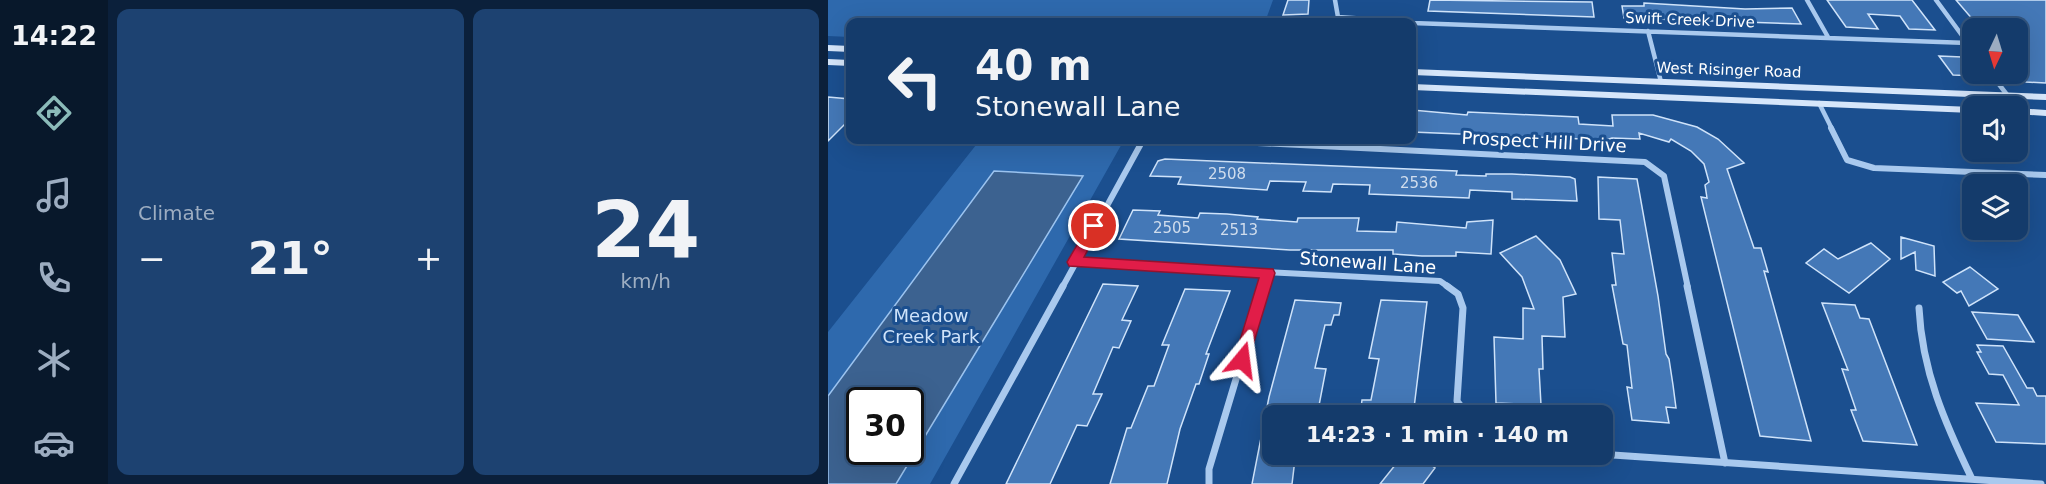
<!DOCTYPE html>
<meta charset="utf-8">
<style>
body{margin:0;font-family:"DejaVu Sans",sans-serif;background:#1d4271;color:#f1f3f6;height:100vh;display:flex;flex-direction:column;font-size:22px;white-space:nowrap}
*{box-sizing:border-box;margin:0}
p{font-size:20px;color:#9dadc1}
.icon{flex:none;width:33px;height:33px;fill:none;stroke:currentColor;stroke-width:2;stroke-linecap:round;stroke-linejoin:round}
.map{position:relative;flex:1;overflow:hidden}
.sheet{display:flex;flex-direction:column;gap:9px;padding:9px;background:#0b203b;width:720px}
.sheet>*{flex:none}
.guide{position:absolute;left:18px;top:18px;width:570px;height:126px;border-radius:12px;box-shadow:0 6px 24px #0002,0 0 0 2px #33557e;background:#143b6b;color:#f1f3f6;overflow:hidden}
.needle{width:39px;rotate:184deg}
.buttons{position:absolute;left:1134px;top:18px;display:grid;gap:12px}
.buttons a{display:grid;place-items:center;width:66px;height:66px;border-radius:12px;background:#143b6b;box-shadow:0 6px 24px #0002,0 0 0 2px #33557e;font-size:30px}
.speed{position:absolute;left:18px;top:387px;display:flex;gap:12px;font-size:30px;font-weight:700;text-align:center}
.speed>*{display:grid;place-content:center;width:78px;height:78px;border-radius:50%;background:#143b6b;box-shadow:0 6px 24px #0002,0 0 0 2px #33557e;line-height:1}
.speed .limit{border:3px solid #111;border-radius:9px;background:#fff;color:#111}
.pin{position:absolute;display:grid;place-items:center;width:51px;height:51px;color:#fff;margin:-26px;border:3px solid #fff;border-radius:50%;box-shadow:0 2px 6px #0007}
.me{position:absolute;width:66px;margin:-33px;rotate:16deg;stroke-linejoin:round;filter:drop-shadow(0 0 4px #0008)}
.turn{display:flex;align-items:center;gap:21px;height:126px;padding:0 30px;font-size:27px}
.turn .icon{width:78px;height:78px;stroke-width:2.5}
.turn b{display:block;font-size:42px;line-height:51px}
.big{font-size:45px;font-weight:700;line-height:1.1}
.sheet .card{flex:1;display:flex;flex-direction:column;justify-content:center;gap:9px;min-width:0;padding:0 21px;border-radius:12px;background:#1d4271}
.sheet .dial{align-items:center;gap:0}
.dial b{font-size:78px;line-height:1}
.heat{display:flex;justify-content:space-between;align-items:center;font-size:33px;direction:ltr}
.sheet .tiles{flex:1;display:grid;gap:9px;grid-template-columns:repeat(2,1fr)}
.trip{position:absolute;left:434px;top:405px;width:351px;height:60px;border-radius:12px;background:#143b6b;box-shadow:0 6px 24px #0002,0 0 0 2px #33557e;font-weight:700;line-height:60px;text-align:center}
main{display:flex;flex:1;min-height:0}
.tab-bar{display:flex;flex-direction:column;width:108px;justify-content:space-around;align-items:center;background:#08182b;color:#9dadc1}
.tab-bar .icon{width:42px;height:42px}
.tab-bar .on{color:#8bbbb9}
.tab-bar b{font-size:27px;color:#f1f3f6}
.map>svg:first-child{display:block}
.green{fill:#2e69ad;fill-rule:evenodd}
.water{fill:#3c6290;stroke:#9cc4f0;stroke-width:1.5;fill-rule:evenodd}
.building{fill:#4478b7;stroke:#cfe3fa;stroke-width:1.5}
.lines{fill:none;stroke-linecap:round;stroke-linejoin:round}
.minor-far2{stroke:#a9c9ee;stroke-width:4.5}
.minor-far1{stroke:#a9c9ee;stroke-width:6}
.minor{stroke:#a9c9ee;stroke-width:7}
.secondary{fill:#d6e6fa;fill-rule:evenodd}
.route{fill:#e11d48;stroke:#92132f;stroke-width:1.5}
.labels{text-anchor:middle;stroke-width:6;stroke-linejoin:round;paint-order:stroke}
.far-street-label{font-size:15px;fill:#fff;stroke:#1b4f8f}
.number-label{font-size:15px;fill:#d0dded}
.street-label{font-size:18px;fill:#fff;stroke:#1b4f8f}
.park-label{font-size:18px;fill:#cfe3fa;stroke:#1b4f8f}
</style>
<main>
<nav class="tab-bar">
<b>14:22</b>
<svg class="icon on" aria-label="directions" viewBox="0 0 24 24"><path d="M12 3l9 9-9 9-9-9zM9 14v-3h6M13 9l2 2-2 2"/></svg>
<svg class="icon" aria-label="music" viewBox="0 0 24 24"><path d="M9 18V5l10-2v13"/><circle cx="6" cy="18" r="3"/><circle cx="16" cy="16" r="3"/></svg>
<svg class="icon" aria-label="phone" viewBox="0 0 24 24"><path d="M5 4h4l2 5-3 2q2 4 5 5l2-3 5 2v4C11 20 4 13 5 4z"/></svg>
<svg class="icon" aria-label="climate" viewBox="0 0 24 24"><path d="M12 3v18M4 7l16 10M4 17L20 7"/></svg>
<svg class="icon" aria-label="car" viewBox="0 0 24 24"><path d="M5 17H2v-5l4-1 3-4h7l3 4 3 1v5h-3M9 17h6M6 11h13"/><circle cx="7" cy="17" r="2"/><circle cx="17" cy="17" r="2"/></svg>
</nav>
<section class="sheet">
<div class="tiles">
<div class="card"><p>Climate</p>
<div class="heat"><a>−</a><b class="big">21°</b><a>+</a></div>
</div>
<div class="card dial"><b>24</b><p>km/h</p></div>
</div>
</section>
<div class="map">
<svg width="1218" height="484" viewBox="0 0 1218 484">
<rect width="100%" height="100%" fill="#1b4f8f"/>
<path class="green" d="M0 0H445L437 22H22V37L0 36Z
M152 140H296L102 484H0V332ZM32 400H82V452H32Z"/>
<path class="water" d="M166 171 255 176 68 484H0V396ZM32 400H82V452H32Z"/>
<path class="building" d="M460 0H481L480 14 455 15Z
M602 0 764 2 766 17 600 11Z
M999 0H1084L1107 30 1081 29 1072 16 1040 14 1050 29 1018 27Z
M1128 0H1218V83L1198 82 1190 72V28H1152Z
M816 3 917 9 964 8 973 24 796 18 794 6H816Z
M1111 56 1134 57 1149 76 1125 75Z
M0 97 22 99V119L0 141Z
M584 110 639 115 640 112 750 117 751 124 785 126 784 115H825L869 127 890 139 916 163 899 169 926 248H933L940 272 936 271 983 441 932 436 873 197 879 198 877 185 881 182 876 164 863 151 843 139 841 142 811 133 812 139 784 138 778 140 584 132Z
M337 159 629 171 628 175 658 176V174H684L742 177 747 179 749 201 684 199V192L642 190 641 198 541 194 542 185 505 184 503 192 475 191 478 182 442 181 439 190 350 184 353 177 322 176 330 161Z
M770 177 809 179 830 296 838 354 841 359 845 385 848 408 838 407 841 423 804 420 799 387 804 388 799 345 795 344 784 285H788L784 253 796 254 792 220 771 219Z
M305 210 332 211 330 215 370 218 372 213 399 214 430 217 429 219 469 222 470 218H531L529 231 568 232 569 222 638 228 639 222 665 220 663 254 628 252V256H594L565 254V250H462L291 239Z
M708 236 732 260 748 294 735 297 737 337 714 336 715 369H711L713 405 668 403 666 337 695 339V308L706 309 694 277 672 253Z
M1073 237 1106 246 1107 276 1088 270 1087 252 1073 259Z
M1043 243 1062 259 1021 293 978 263 996 249 1010 259Z
M1142 267 1170 289 1141 306 1133 291 1129 293 1115 282Z
M275 284 310 286 294 320 303 321 291 348 285 347 265 394H274L259 426 249 425 222 484H178Z
M357 289 402 291 378 354H381L371 384H368L352 429 339 484H282L299 428H303L320 386H326L341 345H334Z
M467 300 513 303 511 315H506L503 325H497L487 368 498 369 489 416H444V460L467 459 464 484H424L441 397Z
M553 300 599 302 585 416H532L534 400H543L551 359 541 358Z
M994 303 1027 305 1032 318 1041 319 1089 445 1035 441 1023 410H1028L1014 369 1020 370Z
M1144 312 1190 315 1206 342 1159 339Z
M1149 345 1175 346 1199 388H1205L1209 396H1218V444L1168 442 1148 403 1191 405 1175 375 1161 374 1149 352H1153Z
M576 454H588L607 468 595 484H552Z"/>
<g class="lines">
<path class="minor-far2" d="M507 0 510 17 583 22
M979 0 1000 37
M1108 0 1144 49
M584 23 1140 43
M820 31 833 82
M1163 74 1180 96
M991 103 1004 129"/>
<path class="minor-far1" d="M1003 128 1019 160 1046 168 1218 175
M369 140 817 162 836 176 860 288
M246 262 612 281 622 288
M234 288 315 140
M435 288 440 272"/>
<path class="minor" d="M619 286 630 294 635 308 629 401 640 416
M859 286 897 463
M1091 308C1094 371 1117 423 1144 479
M770 454 1213 484
M126 484 235 286
M381 484V469L436 286"/>
<path class="secondary" d="M0 45 22 46V52L0 51Z
M0 59 22 60V66L0 65Z
M584 69 1218 94V100L584 75Z
M584 84 1144 107V113L584 90Z
M1190 108 1218 110V116L1190 114Z"/>
</g>
<path class="route" d="M266 221 273 226 256 257 445 269 447 273 419 365H408L406 360 431 278 241 266 239 262 262 223Z"/>
<g class="labels">
<g class="far-street-label">
<text transform="translate(862 20) rotate(2)" y="5">Swift Creek Drive</text>
<text transform="translate(901 70) rotate(2)" y="5">West Risinger Road</text>
</g>
<g class="number-label">
<text x="399" y="179">2508</text>
<text x="591" y="188">2536</text>
<text x="344" y="233">2505</text>
<text x="411" y="235">2513</text>
</g>
<g class="street-label">
<text transform="translate(716 142) rotate(3)" y="6">Prospect Hill Drive</text>
<text transform="translate(540 263) rotate(4)" y="6">Stonewall Lane</text>
</g>
<g class="park-label">
<text x="103" y="322">Meadow<tspan x="103" dy="21">Creek Park</tspan></text>
</g>
</g>
</svg>
<div class="buttons">
<a><svg class="needle" viewBox="-14 -14 28 28"><path d="M0-13l5 13h-10z" fill="#e53935"/><path d="M0 13l5-13h-10z" fill="#9dadc1"/></svg></a>
<a><svg class="icon" aria-label="sound" viewBox="0 0 24 24"><path d="M4 9h4l5-4v14l-5-4H4zM17 9q2 3 0 6"/></svg></a>
<a><svg class="icon" aria-label="layers" viewBox="0 0 24 24"><path d="M12 4l9 5-9 5-9-5zM3 14l9 5 9-5"/></svg></a>
</div>
<div class="speed"><div class="limit">30</div></div>
<div class="pin" style="left:266px;top:226px;background:#d93025"><svg class="icon" aria-label="arrive" viewBox="0 0 24 24"><path d="M6 21V4h12l-3 4 3 4H6"/></svg></div>
<svg class="me" style="left:414px;top:360px" viewBox="-20 -20 40 40"><path d="M0-17L14 15 0 8-14 15z" fill="#e11d48" stroke="#fff" stroke-width="4"/></svg>
<div class="trip">14:23 · 1 min · 140 m</div>
<div class="guide">
<div class="turn"><svg class="icon" aria-label="left" viewBox="0 0 24 24"><path d="M17 20v-9H6M10 6l-5 5 5 5"/></svg><div><b>40 m</b>Stonewall Lane</div></div>
</div>
</div>
</main>
